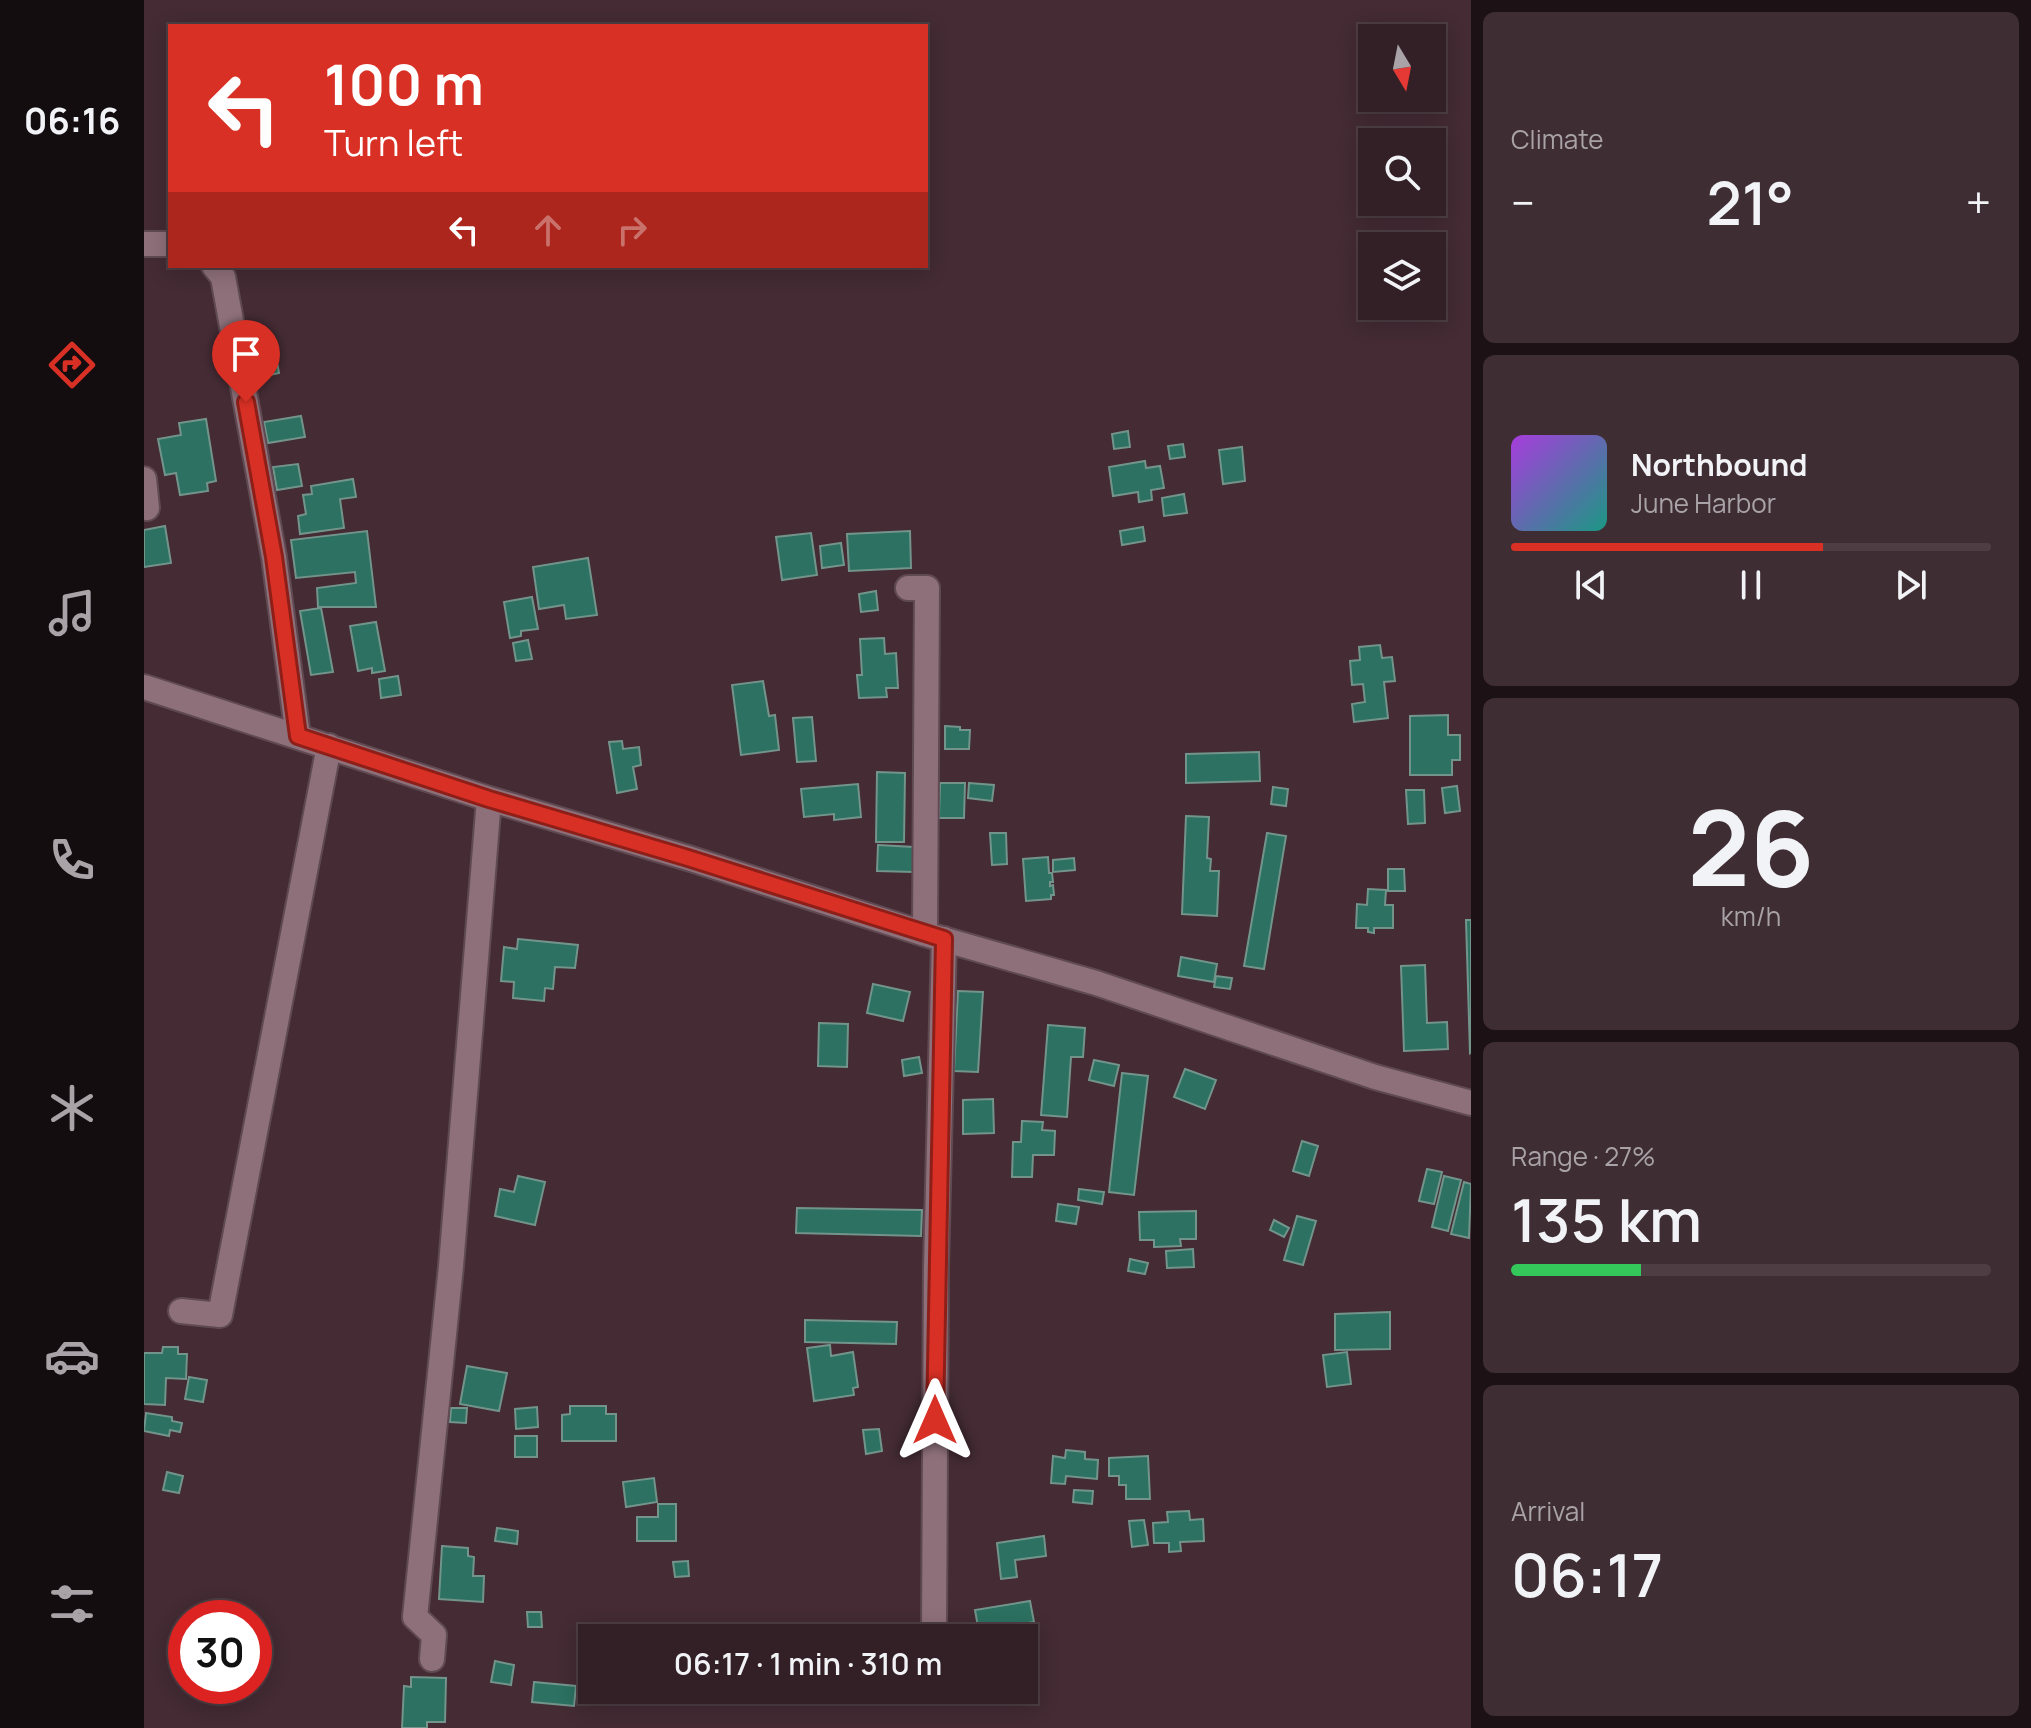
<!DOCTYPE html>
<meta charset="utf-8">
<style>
body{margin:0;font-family:Manrope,sans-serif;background:#3e2d33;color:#f1f3f6;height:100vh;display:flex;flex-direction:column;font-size:30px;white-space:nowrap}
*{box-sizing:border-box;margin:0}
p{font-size:26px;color:#a9a3a7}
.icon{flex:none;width:44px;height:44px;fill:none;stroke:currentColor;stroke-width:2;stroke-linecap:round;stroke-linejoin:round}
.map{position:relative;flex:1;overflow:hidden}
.panel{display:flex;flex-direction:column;gap:12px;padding:12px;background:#1c1215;width:560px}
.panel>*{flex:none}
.banner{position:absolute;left:24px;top:24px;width:760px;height:244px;border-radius:0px;box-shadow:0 4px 20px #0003,0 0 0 2px #4e3e44;background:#d93025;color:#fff;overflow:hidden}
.needle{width:52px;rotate:170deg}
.controls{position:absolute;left:1214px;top:24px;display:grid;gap:16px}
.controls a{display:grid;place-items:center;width:88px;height:88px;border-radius:0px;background:#332027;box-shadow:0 4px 20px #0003,0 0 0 2px #4e3e44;font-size:40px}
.speed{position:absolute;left:24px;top:1600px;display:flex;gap:16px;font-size:40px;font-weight:700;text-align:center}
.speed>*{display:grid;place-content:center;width:104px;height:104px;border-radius:50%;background:#332027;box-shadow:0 4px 20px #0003,0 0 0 2px #4e3e44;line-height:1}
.speed .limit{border:12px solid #d22;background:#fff;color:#111}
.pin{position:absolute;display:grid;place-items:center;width:68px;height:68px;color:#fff;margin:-82px -34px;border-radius:50% 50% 50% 0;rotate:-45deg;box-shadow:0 0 8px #0007}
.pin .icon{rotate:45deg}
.me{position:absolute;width:88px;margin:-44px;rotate:0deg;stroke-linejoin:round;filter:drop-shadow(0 0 6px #0008)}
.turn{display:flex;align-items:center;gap:28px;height:168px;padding:0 24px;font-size:36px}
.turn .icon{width:104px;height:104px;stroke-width:2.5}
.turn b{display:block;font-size:56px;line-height:68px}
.lanes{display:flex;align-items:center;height:76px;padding:0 24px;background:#0003;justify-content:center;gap:40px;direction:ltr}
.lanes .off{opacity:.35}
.big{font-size:60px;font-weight:600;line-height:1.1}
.panel .tile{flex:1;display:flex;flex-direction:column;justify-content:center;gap:12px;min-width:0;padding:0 28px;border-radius:12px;background:#3e2d33}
.panel .dial{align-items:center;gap:0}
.dial b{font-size:104px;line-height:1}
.song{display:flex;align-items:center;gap:24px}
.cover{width:96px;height:96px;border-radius:12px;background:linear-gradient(135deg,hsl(280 70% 55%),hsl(170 70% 35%))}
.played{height:8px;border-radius:4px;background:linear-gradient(90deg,#d93025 65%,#4e3e44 65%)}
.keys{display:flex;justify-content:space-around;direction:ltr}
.heat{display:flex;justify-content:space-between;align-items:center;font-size:44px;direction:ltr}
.charge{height:12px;border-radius:6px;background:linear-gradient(90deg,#34c759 27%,#4e3e44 0)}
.trip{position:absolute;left:434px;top:1624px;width:460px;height:80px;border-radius:0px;background:#332027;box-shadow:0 4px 20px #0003,0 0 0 2px #4e3e44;font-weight:600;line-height:80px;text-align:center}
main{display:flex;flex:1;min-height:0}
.tabs{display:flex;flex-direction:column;width:144px;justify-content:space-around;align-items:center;background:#140d10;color:#a9a3a7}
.tabs .icon{width:56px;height:56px}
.tabs .active{color:#d93025}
.tabs b{font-size:36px;color:#f1f3f6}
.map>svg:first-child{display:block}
.building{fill:#2c7161;stroke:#72948b;stroke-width:2}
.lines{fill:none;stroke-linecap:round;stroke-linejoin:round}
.minor-casing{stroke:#604a52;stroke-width:28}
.minor{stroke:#8e707a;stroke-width:24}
.route-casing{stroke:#8d1f18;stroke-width:20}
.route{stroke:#d93025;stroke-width:14}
</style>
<main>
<nav class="tabs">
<b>06:16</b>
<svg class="icon active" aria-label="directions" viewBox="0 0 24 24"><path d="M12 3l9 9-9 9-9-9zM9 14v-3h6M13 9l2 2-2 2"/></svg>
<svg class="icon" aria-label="music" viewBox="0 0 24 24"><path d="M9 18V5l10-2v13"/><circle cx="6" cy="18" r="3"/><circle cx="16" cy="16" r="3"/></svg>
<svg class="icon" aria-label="phone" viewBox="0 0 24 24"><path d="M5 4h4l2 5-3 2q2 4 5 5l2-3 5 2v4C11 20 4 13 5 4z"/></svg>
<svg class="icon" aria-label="climate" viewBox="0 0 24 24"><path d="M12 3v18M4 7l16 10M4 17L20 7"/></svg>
<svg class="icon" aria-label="car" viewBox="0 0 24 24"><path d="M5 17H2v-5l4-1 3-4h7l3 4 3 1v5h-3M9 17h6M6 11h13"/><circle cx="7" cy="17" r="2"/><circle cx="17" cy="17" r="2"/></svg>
<svg class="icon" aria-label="filters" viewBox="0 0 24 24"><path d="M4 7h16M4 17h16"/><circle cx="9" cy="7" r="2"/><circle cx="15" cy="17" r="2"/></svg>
</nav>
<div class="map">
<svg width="1327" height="1728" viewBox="0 0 1327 1728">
<rect width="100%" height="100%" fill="#442b34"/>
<path class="building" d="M129 340 135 373 112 378 107 354 101 355 100 345Z
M157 416 161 437 124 443 120 422Z
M62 419 72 481 63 483 64 491 36 495 32 473 21 475 14 439 37 435 35 423Z
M984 431 986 447 970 449 968 434Z
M1039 444 1041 457 1026 459 1024 446Z
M1098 447 1101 481 1079 484 1075 450Z
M1001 461 1002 468 1016 466 1020 488 1007 490 1008 500 995 502 994 492 969 496 965 467Z
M154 464 158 486 133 490 129 467Z
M209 479 212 497 196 499 200 528 156 534 154 516 162 514 159 495 168 494 167 486Z
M1040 494 1043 513 1020 516 1018 498Z
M21 526 27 563 0 567V530Z
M999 527 1001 541 978 545 976 531Z
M223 531 232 607H174L173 588 212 583 211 572 152 578 147 540Z
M766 531 767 568 705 571 703 534Z
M667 533 673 575 638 580 632 537Z
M697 543 700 565 678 568 676 546Z
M444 558 453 615 422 619 420 605 395 609 389 567Z
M732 591 734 610 717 612 715 594Z
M388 597 394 629 377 631V636L366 638 360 602Z
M177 608 189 672 167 675 156 611Z
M232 622 241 671 228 673V668L214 671 206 626Z
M740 638 741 654 752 653 754 688H742L743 697 715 698 713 675H718L716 639Z
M384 640 388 659 372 661 369 643Z
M1236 645 1238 658 1248 657 1251 681 1240 682 1244 718 1210 722 1208 704 1221 702 1219 684 1208 685 1206 661 1216 660 1215 647Z
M254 676 257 695 237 698 235 679Z
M619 681 625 716 631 715 635 750 597 755 588 685Z
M1304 715V735H1316V760H1308V775H1266V716Z
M668 717 672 761 653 762 649 718Z
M801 726 816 727V730H826L825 749H801Z
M478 741 479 749 495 747 497 765 489 767 493 789 473 793 465 742Z
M1115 752 1116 781 1042 783V754Z
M733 772 761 773 760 842H732Z
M796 783H821L820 818H795Z
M825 783 850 785 848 801 824 798Z
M714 784 717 817 690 820V814L660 817 657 789Z
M1313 786 1316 811 1301 813 1298 788Z
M1129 787 1144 789 1142 806 1127 804Z
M1262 790H1280L1281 823 1264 824Z
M1042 816 1065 817 1063 858 1067 859 1066 871H1075L1073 916 1038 914Z
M846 833H862L863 864 848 865Z
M1123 833 1142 836 1120 969 1100 966Z
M734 845 770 847 769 872 733 871Z
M904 857 905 873H908L909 882H906V886L909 885 910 895H907V899L882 901 879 859Z
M930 858 931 870 909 872V860Z
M1244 869H1260L1261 891H1244Z
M1224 889 1242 890 1241 905H1249V928H1230V933L1224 932V928H1212L1213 904 1223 905Z
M1322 920H1327V1052L1326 1053Z
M374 939 434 945 431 968 411 967 409 989 401 988 400 1001 369 998 370 982 357 981 360 947 373 949Z
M1037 957 1073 964 1070 982 1034 976Z
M1281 965 1283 1023 1303 1022 1304 1049 1260 1051 1257 966Z
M1072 976 1088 978 1086 989 1070 987Z
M729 984 766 992 759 1021 723 1013Z
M814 991 839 992 834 1072 810 1071Z
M675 1023 704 1024 703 1067 674 1066Z
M904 1025 941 1028 939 1057H927L923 1117 897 1115Z
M775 1057 778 1073 760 1076 758 1060Z
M950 1060 975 1065 970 1086 945 1080Z
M1041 1069 1072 1080 1061 1109 1030 1097Z
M978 1073 1004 1076 990 1195 965 1192Z
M849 1099 850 1133 819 1134V1100Z
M878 1121 899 1122 898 1130 911 1131 910 1155H889L888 1177H868L869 1142H877Z
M1158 1141 1174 1146 1165 1176 1149 1171Z
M1283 1169 1298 1172 1290 1204 1275 1201Z
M374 1176 401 1182 391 1225 351 1216 356 1189 370 1192Z
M1300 1176 1317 1180 1304 1231 1288 1227Z
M1320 1182 1327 1184 1325 1238 1307 1234Z
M935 1189 960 1192 958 1204 934 1200Z
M914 1204 935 1207 932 1224 912 1221Z
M653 1208 778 1210 777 1236 652 1233Z
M1052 1211V1239H1036L1037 1246 1010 1247V1240H996L995 1212Z
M1153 1216 1172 1221 1159 1265 1140 1260Z
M1130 1220 1145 1228 1140 1237 1126 1230Z
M1049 1249 1050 1267 1023 1268 1022 1251Z
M986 1259 1004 1263 1001 1274 984 1271Z
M1246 1312V1349L1191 1350V1314Z
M661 1320 753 1322 752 1344 661 1342Z
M686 1345 687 1356 709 1352 714 1387 709 1388 710 1395 670 1401 663 1348Z
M19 1347H34V1354H43L42 1379 22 1378 21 1405 0 1404V1353H18Z
M1203 1352 1207 1384 1183 1387 1179 1355Z
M323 1366 363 1373 355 1411 316 1404Z
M45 1377 63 1380 59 1402 41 1399Z
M426 1406H462V1414H472V1441H418V1415L426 1414Z
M393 1407 394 1427 372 1429 371 1409Z
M307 1408H323L322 1423 306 1422Z
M2 1413 28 1417V1421L38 1423 36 1432 26 1430 25 1436 0 1431Z
M735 1429 738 1451 722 1454 719 1430Z
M371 1436H393V1457H371Z
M922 1450 941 1452V1459L954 1460 953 1479 922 1476 921 1484 907 1483 909 1456 921 1458Z
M1004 1456 1006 1499H982V1485H975V1476H965V1458Z
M23 1472 39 1476 35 1493 19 1490Z
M510 1478 513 1502 482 1507 479 1482Z
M930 1490 949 1491 948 1504 929 1502Z
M514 1504H532V1541H493V1517H514Z
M1045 1511 1046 1520 1059 1519 1060 1541 1036 1542 1037 1551 1025 1552V1543H1010L1009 1523 1024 1522 1023 1512Z
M1000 1520 1004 1545 988 1547 985 1521Z
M353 1528 374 1531 373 1544 351 1541Z
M900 1536 902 1556 871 1560 873 1577 857 1579 853 1543Z
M298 1546 324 1548V1556L330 1557 329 1576H340L339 1602 295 1599Z
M544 1561 545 1576 531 1577 529 1562Z
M886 1601 890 1622 855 1628 856 1638H836L831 1610Z
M383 1612H397L398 1627H384Z
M351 1661 370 1665 367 1685 347 1682Z
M267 1677 302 1678 301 1722H283V1728H258L260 1686 267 1687Z
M390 1682 432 1686 430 1706 388 1702Z"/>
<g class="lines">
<defs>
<path id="minor" d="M0 244H26
M70 266 79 277 130 557 154 736
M0 479 3 508
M764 588H783L781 934
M0 687 345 799 544 858 781 934 952 983 1231 1077 1327 1103
M37 1311 76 1315 185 746
M790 1633 792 1268 800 939
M288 1659 290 1635 271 1617 307 1266 345 799"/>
</defs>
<use href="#minor" class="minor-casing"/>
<use href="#minor" class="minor"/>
</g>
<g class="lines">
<defs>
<path id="route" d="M102 402 130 557 154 736 345 799 544 858 800 939 791 1420"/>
</defs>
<use href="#route" class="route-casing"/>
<use href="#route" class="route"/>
</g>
</svg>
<div class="controls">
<a><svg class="needle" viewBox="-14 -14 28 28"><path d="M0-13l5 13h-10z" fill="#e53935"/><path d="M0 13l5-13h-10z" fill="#a9a3a7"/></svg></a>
<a><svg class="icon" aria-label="search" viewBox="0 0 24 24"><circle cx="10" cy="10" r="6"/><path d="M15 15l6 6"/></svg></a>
<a><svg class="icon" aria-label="layers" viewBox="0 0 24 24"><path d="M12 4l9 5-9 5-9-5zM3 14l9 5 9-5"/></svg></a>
</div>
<div class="speed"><div class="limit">30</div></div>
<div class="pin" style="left:102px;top:402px;background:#d93025"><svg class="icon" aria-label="arrive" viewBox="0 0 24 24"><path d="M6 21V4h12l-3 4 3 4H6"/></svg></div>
<svg class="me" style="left:791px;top:1420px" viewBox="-20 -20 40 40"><path d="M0-17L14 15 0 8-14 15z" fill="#d93025" stroke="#fff" stroke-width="4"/></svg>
<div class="trip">06:17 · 1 min · 310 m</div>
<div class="banner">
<div class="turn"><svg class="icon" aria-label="left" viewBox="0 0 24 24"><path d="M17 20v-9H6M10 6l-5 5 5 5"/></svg><div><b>100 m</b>Turn left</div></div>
<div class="lanes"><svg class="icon" aria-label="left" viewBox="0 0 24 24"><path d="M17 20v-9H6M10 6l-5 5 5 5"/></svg><svg class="icon off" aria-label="ahead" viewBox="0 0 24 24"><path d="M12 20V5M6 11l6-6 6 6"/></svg><svg class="icon off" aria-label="right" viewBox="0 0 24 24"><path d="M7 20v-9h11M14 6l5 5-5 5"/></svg></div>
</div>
</div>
<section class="panel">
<div class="tile"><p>Climate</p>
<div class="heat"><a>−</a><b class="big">21°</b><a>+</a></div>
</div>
<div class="tile">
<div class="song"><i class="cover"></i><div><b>Northbound</b><p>June Harbor</p></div></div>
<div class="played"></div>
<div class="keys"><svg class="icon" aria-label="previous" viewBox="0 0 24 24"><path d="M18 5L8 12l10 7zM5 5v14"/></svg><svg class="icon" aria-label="pause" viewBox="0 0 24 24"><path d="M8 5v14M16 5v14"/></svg><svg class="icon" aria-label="next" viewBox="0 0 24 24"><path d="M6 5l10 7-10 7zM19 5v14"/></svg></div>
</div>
<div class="tile dial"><b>26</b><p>km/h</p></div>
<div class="tile"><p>Range · 27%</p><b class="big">135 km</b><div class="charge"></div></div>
<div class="tile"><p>Arrival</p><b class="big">06:17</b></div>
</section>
</main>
